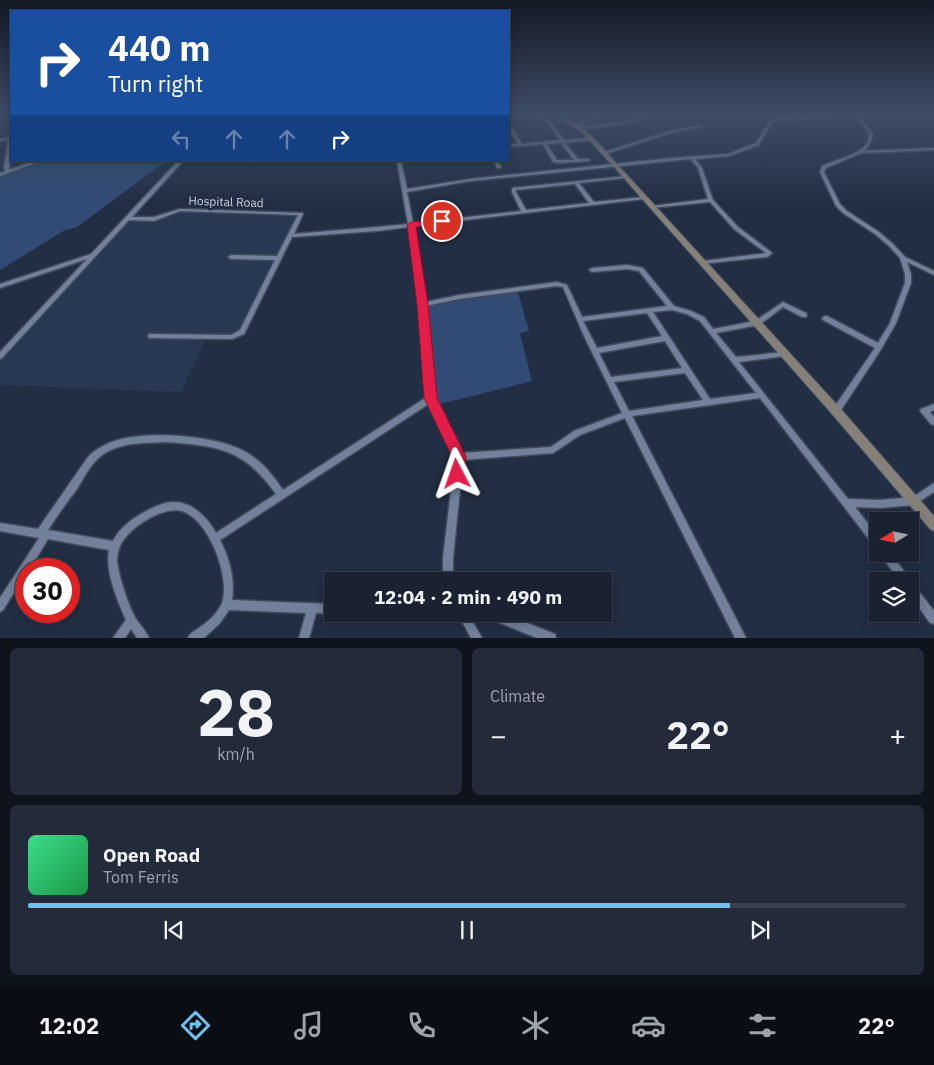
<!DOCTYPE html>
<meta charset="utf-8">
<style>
body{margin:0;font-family:"IBM Plex Sans",sans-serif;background:#232a3a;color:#f1f3f6;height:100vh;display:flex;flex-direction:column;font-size:19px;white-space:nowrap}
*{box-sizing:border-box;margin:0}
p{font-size:16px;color:#9fa4ac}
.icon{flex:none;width:28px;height:28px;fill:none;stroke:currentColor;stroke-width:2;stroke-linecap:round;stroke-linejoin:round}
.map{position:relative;height:638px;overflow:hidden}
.drawer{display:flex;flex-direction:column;gap:10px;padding:10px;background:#0e131c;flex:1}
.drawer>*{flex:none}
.banner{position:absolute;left:10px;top:10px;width:500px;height:152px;border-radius:0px;box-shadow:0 2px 12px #0003,0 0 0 1px #383f4d;background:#1a4fa0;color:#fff;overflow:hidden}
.needle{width:32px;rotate:260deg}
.controls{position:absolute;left:869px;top:512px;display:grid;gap:10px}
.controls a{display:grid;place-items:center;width:50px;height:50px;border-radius:0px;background:#1a2232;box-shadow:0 2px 12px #0003,0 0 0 1px #383f4d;font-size:25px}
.speed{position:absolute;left:15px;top:558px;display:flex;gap:10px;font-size:25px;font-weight:700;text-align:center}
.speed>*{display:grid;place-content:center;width:65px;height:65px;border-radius:50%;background:#1a2232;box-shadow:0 2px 12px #0003,0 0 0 1px #383f4d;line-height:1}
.speed .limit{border:8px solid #d22;background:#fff;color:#111}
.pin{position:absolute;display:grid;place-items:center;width:42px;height:42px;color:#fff;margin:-21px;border:2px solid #fff;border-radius:50%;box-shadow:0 1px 5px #0007}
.me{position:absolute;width:55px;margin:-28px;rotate:356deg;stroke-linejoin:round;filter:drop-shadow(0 0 4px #0008)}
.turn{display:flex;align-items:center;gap:18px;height:105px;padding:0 15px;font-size:22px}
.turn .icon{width:65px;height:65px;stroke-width:2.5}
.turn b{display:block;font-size:35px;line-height:42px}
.lanes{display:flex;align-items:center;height:48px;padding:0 15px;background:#0003;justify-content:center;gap:25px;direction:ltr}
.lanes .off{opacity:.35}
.big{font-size:38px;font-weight:700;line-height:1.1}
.drawer .card{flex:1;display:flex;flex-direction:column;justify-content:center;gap:8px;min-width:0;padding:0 18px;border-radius:8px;background:#232a3a}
.drawer .dial{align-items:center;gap:0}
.dial b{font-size:65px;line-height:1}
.song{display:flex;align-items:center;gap:15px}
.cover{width:60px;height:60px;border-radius:8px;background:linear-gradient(135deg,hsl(150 70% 55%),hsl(140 70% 35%))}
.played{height:5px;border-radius:2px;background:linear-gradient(90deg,#6ac3f1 80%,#383f4d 80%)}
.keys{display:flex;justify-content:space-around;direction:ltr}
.heat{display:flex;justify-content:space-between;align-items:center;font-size:28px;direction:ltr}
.drawer .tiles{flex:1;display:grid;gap:10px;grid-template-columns:1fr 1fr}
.card:last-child{grid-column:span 2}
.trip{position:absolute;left:324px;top:572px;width:288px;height:50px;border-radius:0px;background:#1a2232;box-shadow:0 2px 12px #0003,0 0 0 1px #383f4d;font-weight:700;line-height:50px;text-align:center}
.dock{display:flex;height:80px;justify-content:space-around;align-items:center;background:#0a0e14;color:#9fa4ac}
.dock .icon{width:35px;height:35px}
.dock .on{color:#6ac3f1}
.dock b{font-size:22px;color:#f1f3f6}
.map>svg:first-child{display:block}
.built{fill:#283852}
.green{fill:#314b75}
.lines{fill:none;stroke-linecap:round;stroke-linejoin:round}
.street-casing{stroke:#404b5c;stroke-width:3}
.secondary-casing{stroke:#404b5c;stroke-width:2}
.street{fill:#728199;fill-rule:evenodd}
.secondary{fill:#86807a;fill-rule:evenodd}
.route{fill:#e11d48;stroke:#92132f}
.labels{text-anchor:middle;stroke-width:5;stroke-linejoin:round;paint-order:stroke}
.far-street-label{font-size:12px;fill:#cad2e0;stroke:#222e43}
</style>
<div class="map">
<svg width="934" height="638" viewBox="0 0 934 638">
<rect width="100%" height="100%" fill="#222e43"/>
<path class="built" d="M180 211 300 214 242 331 233 337 207 336 181 392 0 385V356L127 219H151Z"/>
<path class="green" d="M41 161H166L77 227 65 230 0 270V177Z
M517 289 529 331 520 333 532 381 432 406 422 305Z"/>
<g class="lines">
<defs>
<path id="street" d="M521 113H537L549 120 564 140 592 138V140H591L565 143 578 159H589V161L558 163 553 162 543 144 509 147V145L518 144 509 128V124L511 125 522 144 560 140 547 122 533 114 509 117V115ZM561 143 574 160H557L547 144Z
M604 113H611L577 126 574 125Z
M655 113H663L624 124 580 129 578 128 580 127 624 122Z
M866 113H901L858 116 873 133C872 140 870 146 864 151L934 148V150L861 153 826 168 824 172 840 204 847 211 879 232 893 244 905 257 934 271V275L907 262 911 274V283L896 323 880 351 839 413 836 414 833 413 832 411 833 409 875 348 823 320 822 318 825 316H827L878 343 890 323 905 283V274L900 258 889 246 875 234 843 213 836 206 820 172 822 166C835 160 862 155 868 141 868 141 869 134 869 133L856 118V116L773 121 759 145 729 156 695 159 702 168 713 200 738 227 771 252 772 253 769 256 767 257 701 264 700 263 701 262 703 261 766 253 734 229 710 202 650 208V207L652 206 708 199 698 168 691 159 470 181 407 192 413 223 521 211 512 192V188L627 176V178H625L579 183 594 202 644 197 646 198 644 199 414 226 426 302 459 295 557 282 567 285 582 317 667 306 639 271 627 269 592 272 589 270 592 268 627 265 643 268 674 306 691 311 704 317 713 329 755 321 783 302 806 313 807 315 806 317H802L783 307 759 325 716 333 736 357 785 352H787L788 354 787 356H785L739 362 848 499 880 500 913 497 934 483V492L914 505 880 508 855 507 878 536V548L875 547 760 398 632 416 746 638H735L625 418 580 435 553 453 463 460 453 558V581H443V558L455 457 430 403 220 540C230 559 235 580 232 600L332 604V614L316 613 309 638H299L306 613 229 610 220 623 204 638H188C190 633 195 631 199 628 208 622 218 613 222 603 231 578 209 519 182 511 162 506 128 528 120 546 118 551 117 556 117 561 119 577 128 605 136 619 140 625 146 631 149 638H137L131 629 125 638H113L126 620C117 600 105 571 109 550L48 539 30 569H26V574L3 610 0 612V598L39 538 0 531V523L38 529 88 457C94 451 100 447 107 444 139 429 211 435 242 450 260 459 272 474 283 490L427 397 420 305 409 227 377 231 292 237 244 334 232 339 149 338 148 336 149 334H151L231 335 240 330 275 260 231 259 228 257 231 255 277 256 298 215 180 211 154 221 129 220 2 358 0 359V352L87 259 0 288V284L91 254 178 161H183L132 217H154L180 209 303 213V214L294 234 377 227 408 224 397 161H401L407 189 470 179 672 158 728 154 756 143 771 119 776 118ZM575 184 589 203 526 210 516 192V190ZM557 286 563 287 584 336 622 413 574 431 551 447 461 453 435 398 426 306 459 299ZM672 310 687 314 700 321 756 393 710 399 653 312ZM647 313 662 336 597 348 583 321ZM665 341 682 368 611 377 599 353ZM685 373 703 400 629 411 614 382ZM167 442C219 446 244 449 276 494L216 533C206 515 188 498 166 503 157 505 148 510 141 514 129 521 119 529 113 541L48 530C57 516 67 502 77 489 87 473 94 456 113 449 130 442 149 443 167 442Z
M701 125H702V127L671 133 605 154 602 153 669 131Z
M10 133H11V146L9 170 34 161H41L0 176V173L5 172 4 168 8 140 0 141V139L8 138Z
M494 161H498L501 167V168H497Z
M934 404V410L930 412 934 417V425L931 424 920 411 921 409Z
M881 554H891L909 578 910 582 913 584 934 611V624L930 623 910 595V581H900L882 557Z
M414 614H441L440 618C433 620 422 620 415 618Z
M458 614H468L482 638H471Z
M487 614H504L555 634 556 638H537L488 618Z"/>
<path id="secondary" d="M554 113C574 113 605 150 618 165L840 408 934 516V531L930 529 832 414 614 167 583 134Z"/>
</defs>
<use href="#street" class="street-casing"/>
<use href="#secondary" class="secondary-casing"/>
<use href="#street" class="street"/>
<use href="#secondary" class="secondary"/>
</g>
<linearGradient id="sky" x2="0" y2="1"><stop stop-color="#131925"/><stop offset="0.56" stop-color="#3e4c66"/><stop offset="1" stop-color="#3e4c66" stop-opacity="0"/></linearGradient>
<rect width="934" height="203" fill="url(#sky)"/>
<path class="route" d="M442 219 446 221 445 223 416 227 428 305 437 398 466 457 462 479 457 481 452 479 450 474 452 457 424 398 417 305 407 225 411 222Z"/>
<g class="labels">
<g class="far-street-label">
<text transform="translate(226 202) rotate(2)" y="4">Hospital Road</text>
</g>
</g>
</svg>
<div class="controls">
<a><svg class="needle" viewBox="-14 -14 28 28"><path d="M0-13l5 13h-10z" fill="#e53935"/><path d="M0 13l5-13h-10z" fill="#9fa4ac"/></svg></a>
<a><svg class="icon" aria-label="layers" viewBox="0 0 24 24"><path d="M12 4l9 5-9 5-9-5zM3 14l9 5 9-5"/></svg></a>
</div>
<div class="speed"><div class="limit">30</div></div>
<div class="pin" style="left:442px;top:221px;background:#d93025"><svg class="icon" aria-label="arrive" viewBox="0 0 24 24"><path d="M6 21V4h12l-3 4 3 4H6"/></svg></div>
<svg class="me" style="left:457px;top:474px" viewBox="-20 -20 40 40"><path d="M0-17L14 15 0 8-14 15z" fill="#e11d48" stroke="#fff" stroke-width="4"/></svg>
<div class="trip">12:04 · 2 min · 490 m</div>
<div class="banner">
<div class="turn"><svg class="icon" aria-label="right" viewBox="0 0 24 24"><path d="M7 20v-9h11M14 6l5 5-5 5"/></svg><div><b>440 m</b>Turn right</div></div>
<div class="lanes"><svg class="icon off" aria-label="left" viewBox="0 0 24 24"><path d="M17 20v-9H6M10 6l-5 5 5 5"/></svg><svg class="icon off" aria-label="ahead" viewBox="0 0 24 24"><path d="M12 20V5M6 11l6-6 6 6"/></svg><svg class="icon off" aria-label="ahead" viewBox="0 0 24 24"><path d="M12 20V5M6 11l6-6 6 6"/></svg><svg class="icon" aria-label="right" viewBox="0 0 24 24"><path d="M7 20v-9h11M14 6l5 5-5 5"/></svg></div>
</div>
</div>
<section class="drawer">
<div class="tiles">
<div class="card dial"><b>28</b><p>km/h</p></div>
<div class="card"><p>Climate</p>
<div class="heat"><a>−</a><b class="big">22°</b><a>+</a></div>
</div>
<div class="card">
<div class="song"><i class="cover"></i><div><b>Open Road</b><p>Tom Ferris</p></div></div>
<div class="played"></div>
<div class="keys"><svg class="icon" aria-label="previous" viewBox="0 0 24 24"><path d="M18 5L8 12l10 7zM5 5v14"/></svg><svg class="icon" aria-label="pause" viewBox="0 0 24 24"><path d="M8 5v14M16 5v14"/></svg><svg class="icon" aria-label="next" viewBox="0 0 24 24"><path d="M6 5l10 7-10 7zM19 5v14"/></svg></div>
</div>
</div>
</section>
<nav class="dock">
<b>12:02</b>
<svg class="icon on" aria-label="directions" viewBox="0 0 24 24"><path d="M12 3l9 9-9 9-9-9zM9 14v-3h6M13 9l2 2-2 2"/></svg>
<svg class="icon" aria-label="music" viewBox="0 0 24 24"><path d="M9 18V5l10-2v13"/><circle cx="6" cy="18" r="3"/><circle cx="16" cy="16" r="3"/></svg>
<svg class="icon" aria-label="phone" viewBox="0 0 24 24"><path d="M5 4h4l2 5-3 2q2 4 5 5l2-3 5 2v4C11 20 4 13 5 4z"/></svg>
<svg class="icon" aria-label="climate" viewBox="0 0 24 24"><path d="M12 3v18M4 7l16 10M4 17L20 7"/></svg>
<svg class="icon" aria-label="car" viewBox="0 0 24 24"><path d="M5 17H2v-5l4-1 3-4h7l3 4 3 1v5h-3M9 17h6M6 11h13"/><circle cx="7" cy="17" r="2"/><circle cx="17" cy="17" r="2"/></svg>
<svg class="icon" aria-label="filters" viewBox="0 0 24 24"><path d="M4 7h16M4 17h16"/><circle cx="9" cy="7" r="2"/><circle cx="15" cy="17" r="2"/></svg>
<b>22°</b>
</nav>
